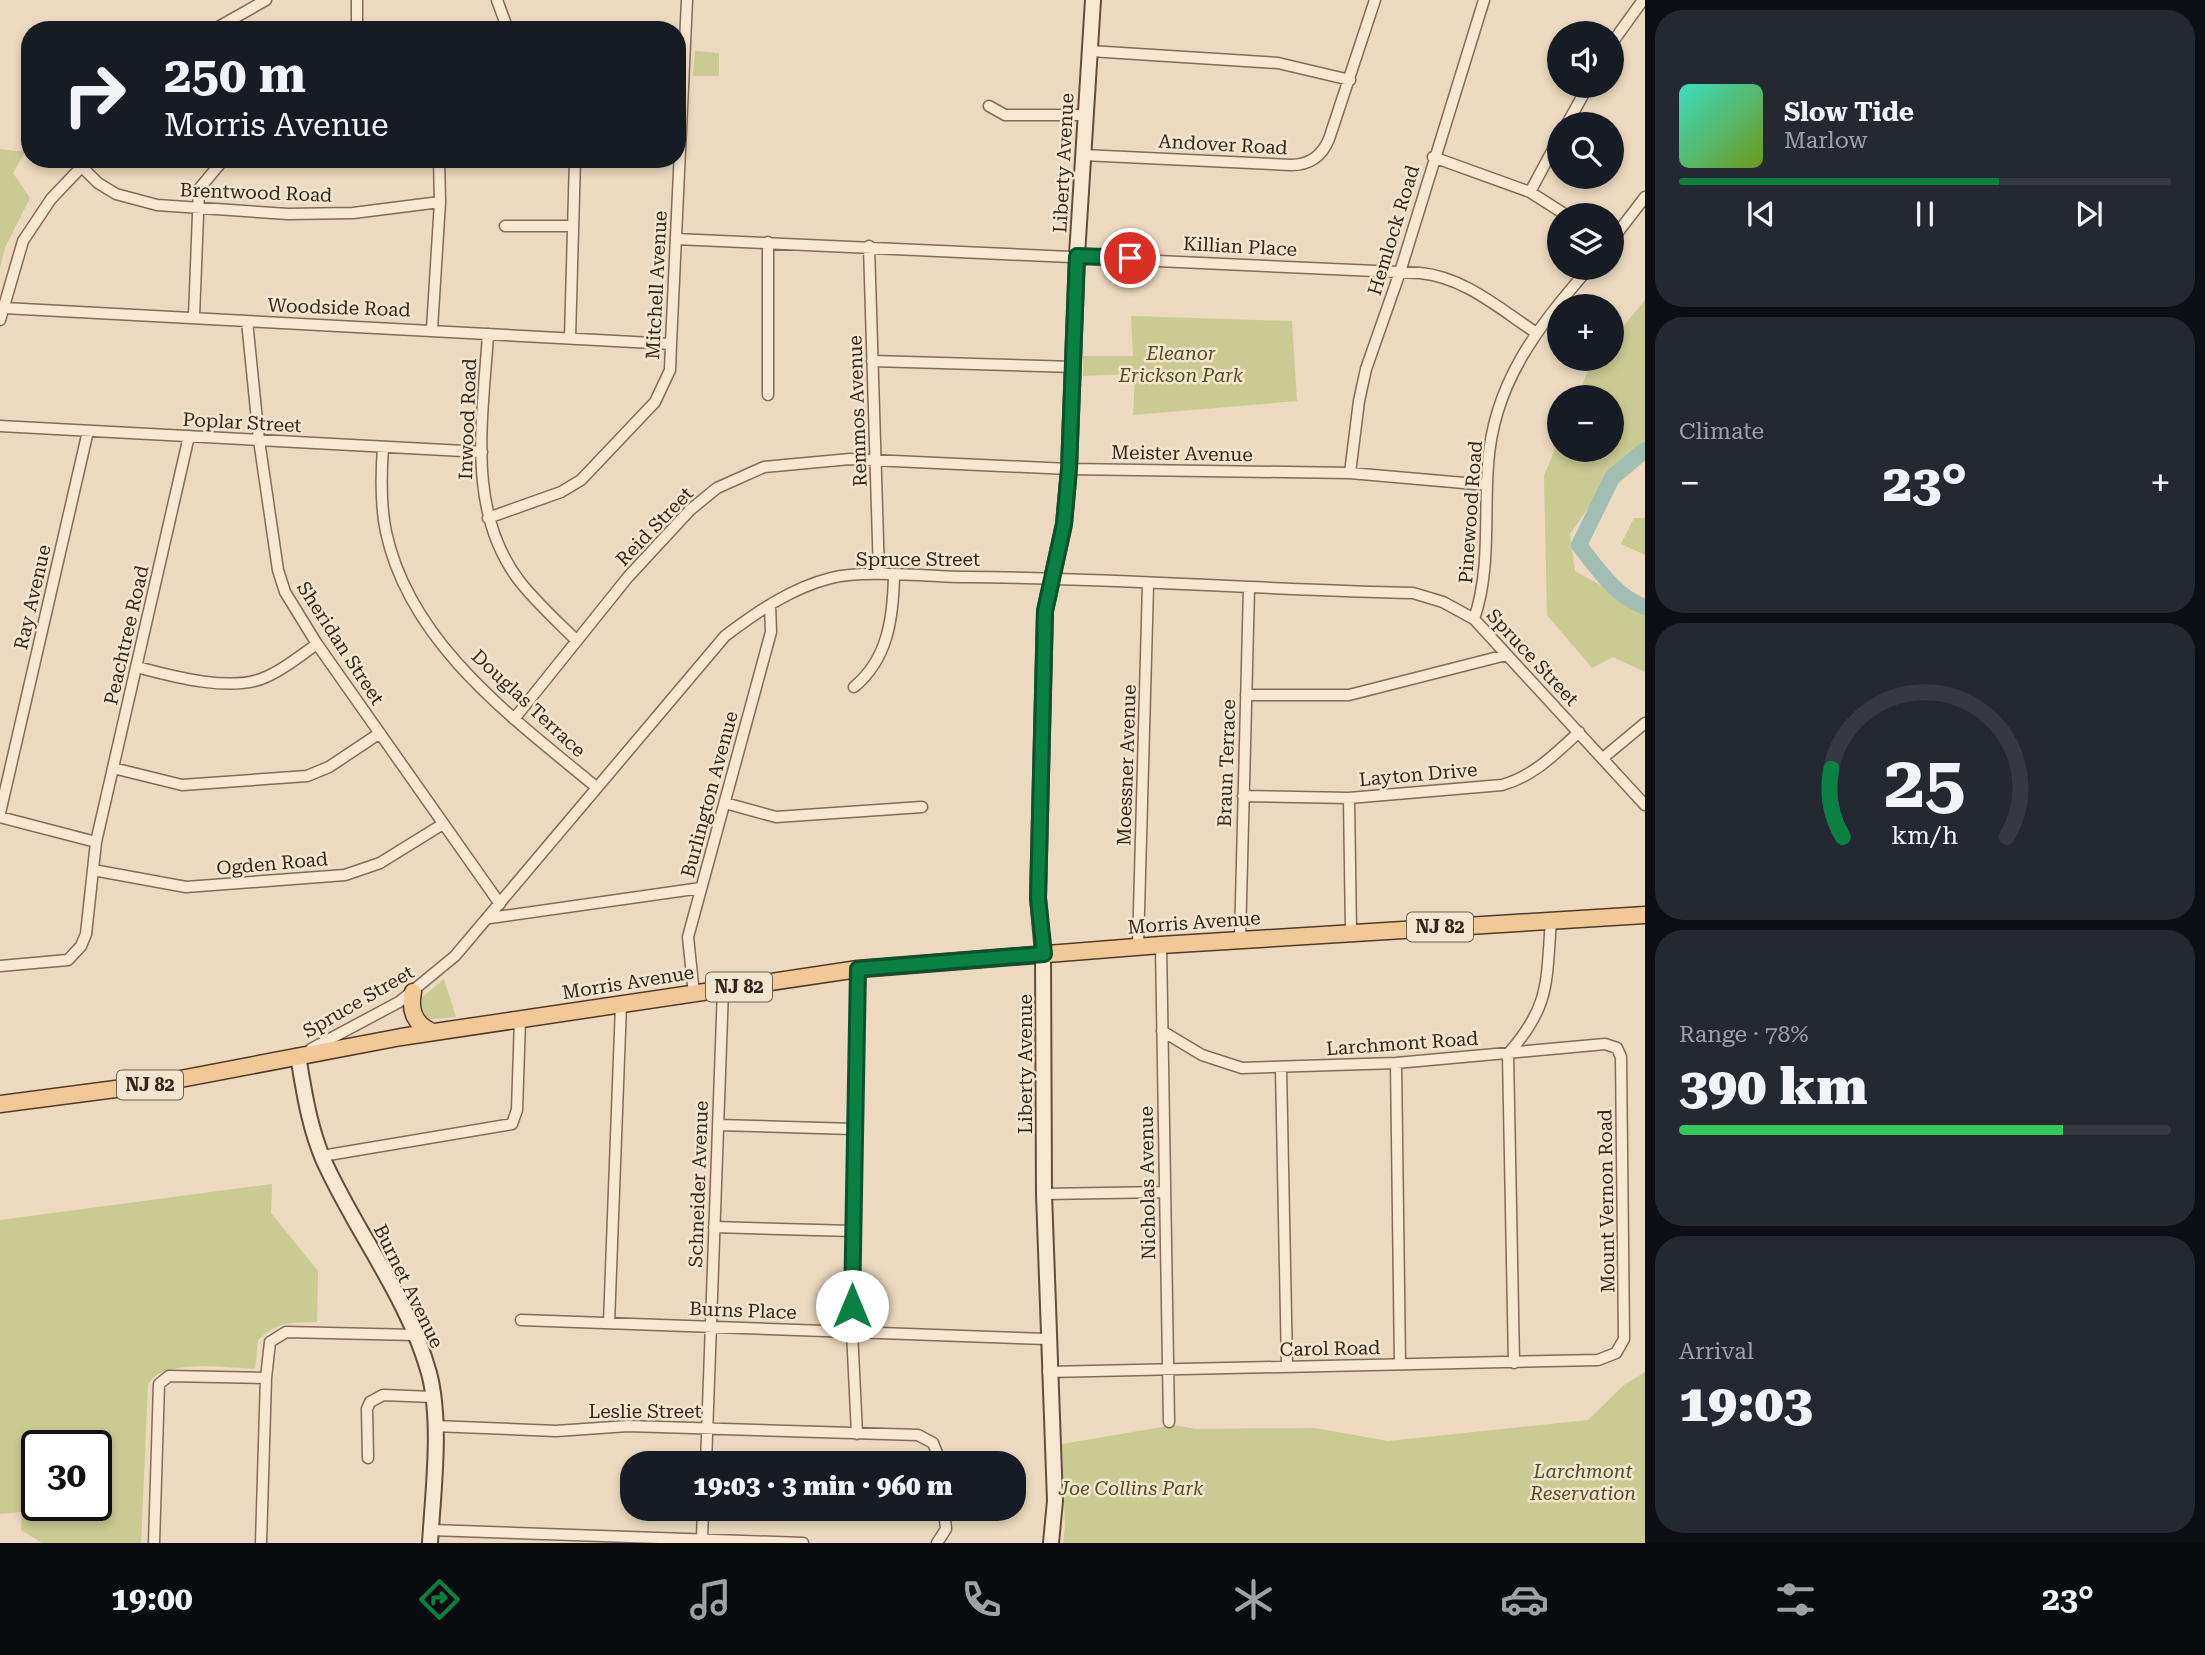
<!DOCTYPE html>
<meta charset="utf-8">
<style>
body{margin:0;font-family:"Roboto Serif",serif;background:#242831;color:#f1f3f6;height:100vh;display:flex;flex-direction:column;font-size:26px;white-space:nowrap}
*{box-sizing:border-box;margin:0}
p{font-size:23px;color:#9ea1a6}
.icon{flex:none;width:38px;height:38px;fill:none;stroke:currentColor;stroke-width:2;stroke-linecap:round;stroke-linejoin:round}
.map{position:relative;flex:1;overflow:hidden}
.panel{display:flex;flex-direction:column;gap:10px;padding:10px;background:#0d0f14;width:560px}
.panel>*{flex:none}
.banner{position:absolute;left:21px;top:21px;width:665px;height:147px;border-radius:28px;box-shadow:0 4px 10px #0003;background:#171b24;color:#f1f3f6;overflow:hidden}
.tools{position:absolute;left:1547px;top:21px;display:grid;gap:14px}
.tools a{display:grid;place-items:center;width:77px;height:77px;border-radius:50%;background:#171b24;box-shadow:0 4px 10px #0003;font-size:35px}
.speed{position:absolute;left:21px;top:1430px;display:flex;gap:14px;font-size:35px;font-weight:700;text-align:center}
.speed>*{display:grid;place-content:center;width:91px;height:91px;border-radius:50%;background:#171b24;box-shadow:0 4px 10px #0003;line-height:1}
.speed .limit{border:4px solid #111;border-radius:10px;background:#fff;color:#111}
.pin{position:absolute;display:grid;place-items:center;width:60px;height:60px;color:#fff;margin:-30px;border:4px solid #fff;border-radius:50%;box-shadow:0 2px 7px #0007}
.me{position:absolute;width:77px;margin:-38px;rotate:0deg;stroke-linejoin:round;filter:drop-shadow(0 0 5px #0008)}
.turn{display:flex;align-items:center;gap:24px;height:147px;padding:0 28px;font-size:32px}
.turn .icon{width:91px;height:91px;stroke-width:2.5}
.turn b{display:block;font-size:49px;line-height:60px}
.big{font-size:52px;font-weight:800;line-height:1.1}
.panel .widget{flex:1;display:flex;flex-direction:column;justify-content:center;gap:10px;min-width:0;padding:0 24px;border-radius:28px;background:#242831}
.panel .dial{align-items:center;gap:0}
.dial svg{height:182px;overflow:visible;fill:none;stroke:#363941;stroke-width:7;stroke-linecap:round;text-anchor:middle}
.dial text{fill:#f1f3f6;stroke:none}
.song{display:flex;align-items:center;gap:21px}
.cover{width:84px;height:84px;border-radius:10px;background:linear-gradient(135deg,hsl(170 70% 55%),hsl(80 70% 35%))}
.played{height:7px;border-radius:4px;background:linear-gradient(90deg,#0b8043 65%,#363941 65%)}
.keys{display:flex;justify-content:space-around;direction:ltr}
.heat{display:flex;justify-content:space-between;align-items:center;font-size:38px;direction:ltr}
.charge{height:10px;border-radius:5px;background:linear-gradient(90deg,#34c759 78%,#363941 0)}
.trip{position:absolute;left:620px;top:1451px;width:406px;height:70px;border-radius:28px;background:#171b24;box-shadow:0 4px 10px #0003;font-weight:800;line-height:70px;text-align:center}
.tab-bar{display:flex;height:112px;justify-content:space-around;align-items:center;background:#090b0e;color:#9ea1a6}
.tab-bar .icon{width:49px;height:49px}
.tab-bar .selected{color:#0b8043}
.tab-bar b{font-size:32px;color:#f1f3f6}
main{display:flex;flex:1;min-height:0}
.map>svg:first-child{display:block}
.green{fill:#caca93;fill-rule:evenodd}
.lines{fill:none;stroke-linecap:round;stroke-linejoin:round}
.river{stroke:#a2beb2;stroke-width:16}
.street-casing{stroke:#846a58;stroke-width:13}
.secondary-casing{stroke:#664c3b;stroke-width:18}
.primary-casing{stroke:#52392c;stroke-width:19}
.street{stroke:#f8e8d1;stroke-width:10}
.secondary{stroke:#f8e8d1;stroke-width:14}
.primary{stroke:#f0c996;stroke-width:16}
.route-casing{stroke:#07532c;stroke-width:18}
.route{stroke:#0b8043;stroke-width:12}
.labels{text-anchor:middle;stroke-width:5;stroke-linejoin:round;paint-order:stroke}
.shield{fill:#f4e5ce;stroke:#6e5f51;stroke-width:2}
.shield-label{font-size:18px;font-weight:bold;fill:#34251c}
.street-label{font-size:19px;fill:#34251c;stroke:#f4e5ce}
.park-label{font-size:19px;font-style:italic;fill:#4a5023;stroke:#f4e5ce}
</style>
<main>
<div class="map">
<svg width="1645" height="1543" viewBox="0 0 1645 1543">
<rect width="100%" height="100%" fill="#ecd9bf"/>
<path class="green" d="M695 51 719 53V76H693Z
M0 149 25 152 13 173 30 198 5 248 0 268Z
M1645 300V461L1587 510 1570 534 1575 571 1645 610V672L1613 657 1592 668 1547 615 1544 476 1559 439V450H1612V397H1577L1589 368 1597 359H1612V340Z
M1131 316 1292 321 1297 401 1133 415 1135 374 1083 376V356H1133Z
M1634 518H1645V555L1621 544Z
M444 979 456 1017 424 1020 415 1003Z
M272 1184 271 1213 318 1271 317 1322C290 1323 279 1321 258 1340L255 1369C228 1368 161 1358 148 1385L141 1543H42L21 1530 22 1512 0 1514V1220ZM37 1446H96V1505H37Z
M1645 1372V1543H1063L1065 1527 1062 1444 1174 1425 1196 1429 1315 1428 1388 1441 1588 1420 1624 1385Z"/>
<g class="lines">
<path class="river" d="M1645 450 1613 476 1579 545C1598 569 1615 596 1645 607"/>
<defs>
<path id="street" d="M357 0V30
M497 0 508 30
M508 29 544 30
M213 30 266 0
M1612 43 1643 0
M1090 51 1278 63 1350 80
M989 106 1005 115H1084
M1567 124 1588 86
M1083 155 1291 165C1309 165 1322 156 1329 139L1375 0
M1433 157 1530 192 1566 215
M82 167 98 183 116 194 157 205 288 214 353 213 440 202
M1530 192 1559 138
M505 226H571
M676 239 1420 273C1464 277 1500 309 1535 332
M1612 240 1645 197
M768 242V395
M869 246 879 574
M4 308 671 344
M194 317 199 189 224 159
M0 320 23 241 51 199 89 159
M247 321 259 440 278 570 285 592 317 644 500 904
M432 329 440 202 439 159
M488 334C483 418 465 512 521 583 538 604 558 622 577 641
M570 338 575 159
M872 361 1074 367
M0 426 482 452
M383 447C381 475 380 504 386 532 410 644 513 718 596 787
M1350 473 1359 401 1366 369 1400 272 1484 0
M488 518 561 492 581 480 655 402 670 370 671 344 687 0
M1474 619C1491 570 1484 516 1488 465 1493 383 1538 327 1589 268
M137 667C171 676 232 693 266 677 285 669 301 655 317 644
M854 687C888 659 893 618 894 576
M1246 695H1349L1506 655
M514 719 628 577 690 510 717 488 764 467 850 459 1069 469 1350 473 1487 485
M1603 758 1645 723
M113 768 182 785 307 776 329 767 380 733
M1243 796 1349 798 1502 785C1534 776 1555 754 1579 732
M1349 798 1351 933
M725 803 776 817 922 807
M0 813 88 431
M0 817 96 842
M93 870 186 887 345 875 380 863 443 824
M490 918 701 888
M1240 940 1249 588
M1161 945 1169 1422
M1138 947 1148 585
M0 966 68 960 81 946 86 934 96 842 189 436
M694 994 688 937 771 632 770 605
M311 1049 399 1002 455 956 725 636C757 612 791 588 831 578 866 569 929 577 968 577 1116 578 1265 590 1413 593L1443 602 1474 619 1645 805
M1508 1054 1514 1363
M1508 1054C1551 1005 1546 982 1551 921
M1396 1063 1400 1364
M1281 1068 1287 1366
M718 1125 853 1129
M322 1156 512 1124 517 1110 520 1020
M1044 1194 1165 1192
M714 1227 853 1231
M521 1320 1047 1339
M609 1323 621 1005
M1048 1372 1598 1360 1616 1353 1624 1339 1621 1057 1617 1048 1605 1044 1396 1063 1242 1068 1202 1055 1162 1031
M434 1426 556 1431 628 1426 918 1435 933 1443 941 1463
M857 1434 852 1331 858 969
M368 1458 367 1409 370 1402 383 1395 433 1397
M706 1463 723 989
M431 1530 803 1543
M702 1539 703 1508
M154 1543 159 1384 169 1376 266 1378
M261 1543 266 1378 270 1342 286 1332 415 1335
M937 1543 946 1529 944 1508"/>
<path id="secondary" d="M298 1056C304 1091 309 1126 323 1159 355 1231 408 1297 429 1373 442 1422 433 1492 430 1543
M1051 1543 1055 1501 1044 1194 1043 954 1038 898 1045 611 1064 524 1069 469 1077 255 1093 0"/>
<path id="primary" d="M413 992C409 1011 415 1025 433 1032
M0 1104 154 1084 401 1037 858 969 1161 945 1645 915"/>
</defs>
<use href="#street" class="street-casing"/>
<use href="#secondary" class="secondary-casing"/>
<use href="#primary" class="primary-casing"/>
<use href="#street" class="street"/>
<use href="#secondary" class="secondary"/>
<use href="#primary" class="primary"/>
</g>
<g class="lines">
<defs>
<path id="route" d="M852 1306 858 969 1044 954 1038 898 1045 611 1064 524 1069 469 1077 256 1130 258"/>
</defs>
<use href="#route" class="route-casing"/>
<use href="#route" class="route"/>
</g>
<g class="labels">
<g class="shield">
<rect x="1407" y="912.5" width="66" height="29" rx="5"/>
<rect x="706" y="972.5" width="66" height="29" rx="5"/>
<rect x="117" y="1070.5" width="66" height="29" rx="5"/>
</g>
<g class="shield-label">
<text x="1440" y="933">NJ 82</text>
<text x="739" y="993">NJ 82</text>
<text x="150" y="1091">NJ 82</text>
</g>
<g class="street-label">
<text transform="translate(1223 144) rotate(3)" y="7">Andover Road</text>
<text transform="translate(1063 163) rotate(-87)" y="7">Liberty Avenue</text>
<text transform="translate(256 192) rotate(2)" y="7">Brentwood Road</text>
<text transform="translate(1393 230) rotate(-73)" y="7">Hemlock Road</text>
<text transform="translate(1240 246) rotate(3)" y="7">Killian Place</text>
<text transform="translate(656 285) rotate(-87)" y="7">Mitchell Avenue</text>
<text transform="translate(339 307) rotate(2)" y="7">Woodside Road</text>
<text transform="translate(857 411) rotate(-92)" y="7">Remmos Avenue</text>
<text transform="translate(467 419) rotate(-88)" y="7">Inwood Road</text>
<text transform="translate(242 422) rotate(3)" y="7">Poplar Street</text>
<text transform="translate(1182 453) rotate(1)" y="7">Meister Avenue</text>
<text transform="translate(1470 512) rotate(-86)" y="7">Pinewood Road</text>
<text transform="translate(654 526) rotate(-46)" y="7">Reid Street</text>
<text x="918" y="566">Spruce Street</text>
<text transform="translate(32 597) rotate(-77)" y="7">Ray Avenue</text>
<text transform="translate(126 635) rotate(-77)" y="7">Peachtree Road</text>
<text transform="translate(341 643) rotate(57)" y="7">Sheridan Street</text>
<text transform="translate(1533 657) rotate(47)" y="7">Spruce Street</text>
<text transform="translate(529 703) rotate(43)" y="7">Douglas Terrace</text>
<text transform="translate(1226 763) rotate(-88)" y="7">Braun Terrace</text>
<text transform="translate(1126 765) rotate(-88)" y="7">Moessner Avenue</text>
<text transform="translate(1418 774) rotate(-5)" y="7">Layton Drive</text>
<text transform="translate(709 794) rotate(-75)" y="7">Burlington Avenue</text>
<text transform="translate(272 863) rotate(-5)" y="7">Ogden Road</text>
<text transform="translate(1194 922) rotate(-4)" y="7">Morris Avenue</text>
<text transform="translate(628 982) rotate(-9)" y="7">Morris Avenue</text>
<text transform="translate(358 1001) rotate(-30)" y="7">Spruce Street</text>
<text transform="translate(1402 1043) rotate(-4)" y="7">Larchmont Road</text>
<text transform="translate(1025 1064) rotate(-90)" y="7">Liberty Avenue</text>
<text transform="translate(1147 1183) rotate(-91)" y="7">Nicholas Avenue</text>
<text transform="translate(698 1184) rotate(-88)" y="7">Schneider Avenue</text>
<text transform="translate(1606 1201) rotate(-91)" y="7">Mount Vernon Road</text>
<text transform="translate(409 1286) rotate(64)" y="7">Burnet Avenue</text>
<text transform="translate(743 1310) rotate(2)" y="7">Burns Place</text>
<text transform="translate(1330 1348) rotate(-1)" y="7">Carol Road</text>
<text x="645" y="1418">Leslie Street</text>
</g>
<g class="park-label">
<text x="1181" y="360">Eleanor<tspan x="1181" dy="22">Erickson Park</tspan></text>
<text x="1583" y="1478">Larchmont<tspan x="1583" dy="22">Reservation</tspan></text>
<text x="1131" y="1495">Joe Collins Park</text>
</g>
</g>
</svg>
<div class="tools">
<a><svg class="icon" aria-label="sound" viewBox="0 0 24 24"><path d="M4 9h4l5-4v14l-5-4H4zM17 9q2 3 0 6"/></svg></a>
<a><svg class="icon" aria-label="search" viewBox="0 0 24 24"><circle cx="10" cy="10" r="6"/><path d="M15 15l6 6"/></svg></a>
<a><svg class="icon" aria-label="layers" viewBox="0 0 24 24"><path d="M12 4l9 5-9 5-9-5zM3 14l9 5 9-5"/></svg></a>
<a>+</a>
<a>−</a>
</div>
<div class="speed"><div class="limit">30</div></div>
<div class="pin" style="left:1130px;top:258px;background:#d93025"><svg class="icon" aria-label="arrive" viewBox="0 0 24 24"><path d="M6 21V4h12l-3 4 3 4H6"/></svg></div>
<svg class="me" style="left:852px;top:1306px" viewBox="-20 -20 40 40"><circle r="19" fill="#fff"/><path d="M0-13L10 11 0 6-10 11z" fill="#0b8043"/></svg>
<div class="trip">19:03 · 3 min · 960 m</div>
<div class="banner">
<div class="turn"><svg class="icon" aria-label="right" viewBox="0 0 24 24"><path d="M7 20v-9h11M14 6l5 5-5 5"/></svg><div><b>250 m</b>Morris Avenue</div></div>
</div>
</div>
<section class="panel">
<div class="widget">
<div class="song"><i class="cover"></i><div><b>Slow Tide</b><p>Marlow</p></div></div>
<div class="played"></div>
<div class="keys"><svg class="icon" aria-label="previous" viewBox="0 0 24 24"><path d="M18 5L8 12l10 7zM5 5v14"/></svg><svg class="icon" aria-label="pause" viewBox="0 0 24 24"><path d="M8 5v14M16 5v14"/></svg><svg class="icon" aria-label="next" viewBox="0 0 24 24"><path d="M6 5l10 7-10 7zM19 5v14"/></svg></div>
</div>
<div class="widget"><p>Climate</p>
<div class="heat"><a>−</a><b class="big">23°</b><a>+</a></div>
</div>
<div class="widget dial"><svg viewBox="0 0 100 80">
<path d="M14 69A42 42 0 1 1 86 69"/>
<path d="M14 69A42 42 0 0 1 9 39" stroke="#0b8043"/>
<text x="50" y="56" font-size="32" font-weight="700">25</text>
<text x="50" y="72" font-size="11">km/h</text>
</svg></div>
<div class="widget"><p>Range · 78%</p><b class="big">390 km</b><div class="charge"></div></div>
<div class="widget"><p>Arrival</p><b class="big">19:03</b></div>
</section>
</main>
<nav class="tab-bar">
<b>19:00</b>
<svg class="icon selected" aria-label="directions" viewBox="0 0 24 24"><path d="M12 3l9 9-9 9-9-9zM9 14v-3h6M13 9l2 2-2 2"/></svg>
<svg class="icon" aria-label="music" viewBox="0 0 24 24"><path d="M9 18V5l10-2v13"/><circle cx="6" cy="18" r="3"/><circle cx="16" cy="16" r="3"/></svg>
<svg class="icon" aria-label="phone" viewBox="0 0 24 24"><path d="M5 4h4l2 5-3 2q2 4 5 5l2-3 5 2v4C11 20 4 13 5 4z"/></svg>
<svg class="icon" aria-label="climate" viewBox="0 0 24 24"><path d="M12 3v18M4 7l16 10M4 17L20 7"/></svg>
<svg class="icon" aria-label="car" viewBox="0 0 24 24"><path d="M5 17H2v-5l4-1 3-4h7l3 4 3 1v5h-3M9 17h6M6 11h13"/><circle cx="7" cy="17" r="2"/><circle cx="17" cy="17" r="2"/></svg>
<svg class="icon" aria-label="filters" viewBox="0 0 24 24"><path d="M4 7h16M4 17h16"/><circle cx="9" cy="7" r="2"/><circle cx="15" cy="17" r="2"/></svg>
<b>23°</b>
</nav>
